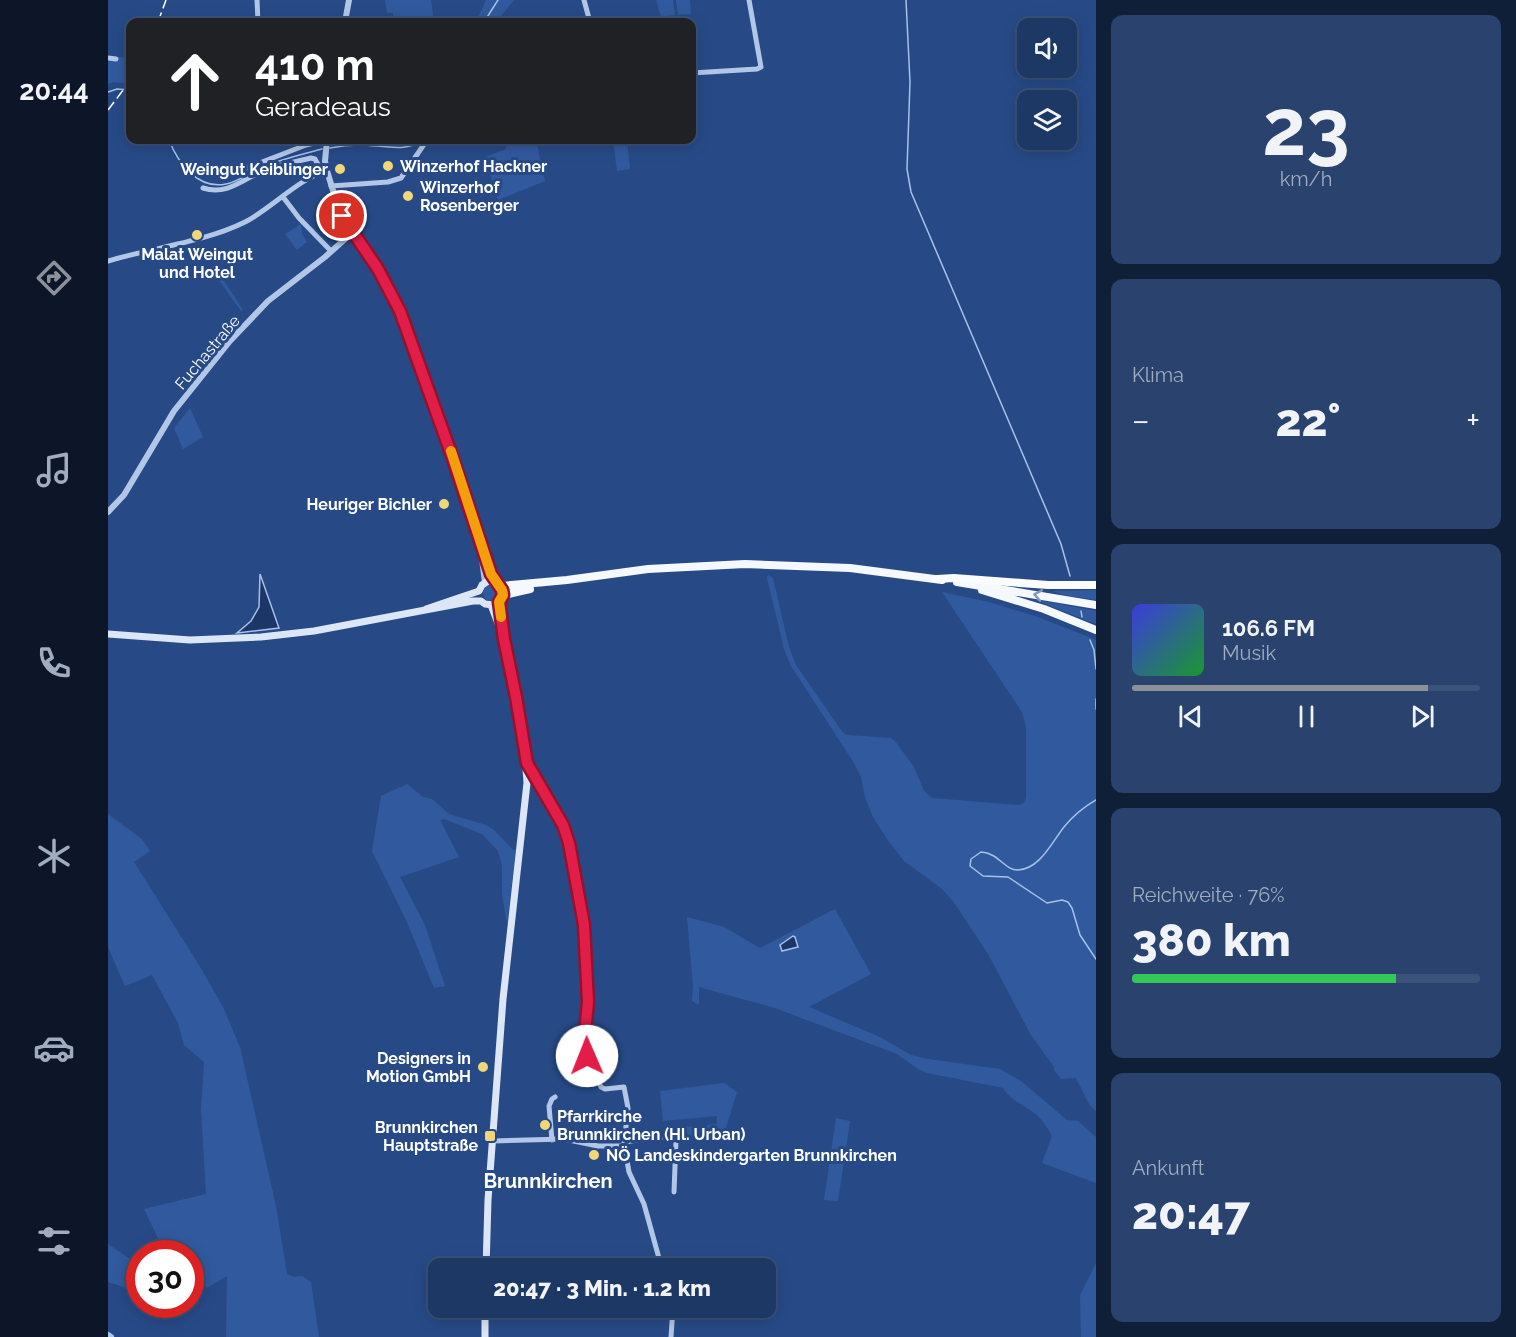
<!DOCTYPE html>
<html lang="de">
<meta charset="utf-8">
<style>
body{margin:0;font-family:Raleway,sans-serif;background:#2a436e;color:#f1f3f6;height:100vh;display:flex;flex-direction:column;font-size:22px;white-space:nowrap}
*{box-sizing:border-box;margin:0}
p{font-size:20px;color:#a0acbf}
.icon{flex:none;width:33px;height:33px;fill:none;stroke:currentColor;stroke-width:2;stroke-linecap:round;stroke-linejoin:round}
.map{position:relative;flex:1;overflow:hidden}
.details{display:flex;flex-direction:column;gap:15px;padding:15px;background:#101f38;width:420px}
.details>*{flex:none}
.guide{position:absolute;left:18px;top:18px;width:570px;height:126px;border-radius:12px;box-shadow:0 3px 15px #0003,0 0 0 2px #3b5279;background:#202124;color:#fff;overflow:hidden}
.buttons{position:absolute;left:909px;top:18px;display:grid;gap:12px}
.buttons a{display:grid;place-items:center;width:60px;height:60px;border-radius:12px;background:#1d3865;box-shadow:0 3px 15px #0003,0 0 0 2px #3b5279;font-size:30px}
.speed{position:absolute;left:18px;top:1240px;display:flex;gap:12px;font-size:30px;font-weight:700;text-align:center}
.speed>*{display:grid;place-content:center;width:78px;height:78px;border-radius:50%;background:#1d3865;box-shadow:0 3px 15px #0003,0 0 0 2px #3b5279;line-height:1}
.speed .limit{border:9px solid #d22;background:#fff;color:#111}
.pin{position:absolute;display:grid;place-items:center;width:51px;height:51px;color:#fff;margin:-26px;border:3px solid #fff;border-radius:50%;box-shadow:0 2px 6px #0007}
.me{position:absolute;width:66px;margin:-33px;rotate:359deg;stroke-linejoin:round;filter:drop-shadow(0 0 4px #0008)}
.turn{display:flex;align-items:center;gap:21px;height:126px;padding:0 30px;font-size:27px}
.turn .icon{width:78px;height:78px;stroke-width:2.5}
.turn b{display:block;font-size:42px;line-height:51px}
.big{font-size:45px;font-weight:800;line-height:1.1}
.details .widget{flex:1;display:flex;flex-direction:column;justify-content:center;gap:9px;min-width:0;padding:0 21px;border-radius:12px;background:#2a436e}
.details .dial{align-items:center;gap:0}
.dial b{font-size:78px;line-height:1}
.song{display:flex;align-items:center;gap:18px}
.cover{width:72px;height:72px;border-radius:9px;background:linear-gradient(135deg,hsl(240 70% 55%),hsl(130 70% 35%))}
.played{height:6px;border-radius:3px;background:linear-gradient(90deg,#8c9099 85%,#3b5279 85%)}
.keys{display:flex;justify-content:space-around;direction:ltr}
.heat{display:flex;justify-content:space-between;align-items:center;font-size:33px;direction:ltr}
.charge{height:9px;border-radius:4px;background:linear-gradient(90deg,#34c759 76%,#3b5279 0)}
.trip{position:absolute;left:320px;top:1258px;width:348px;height:60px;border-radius:12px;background:#1d3865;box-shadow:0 3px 15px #0003,0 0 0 2px #3b5279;font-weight:800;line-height:60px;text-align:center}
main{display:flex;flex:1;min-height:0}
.menu{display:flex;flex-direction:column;width:108px;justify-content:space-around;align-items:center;background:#0c1628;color:#a0acbf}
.menu .icon{width:42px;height:42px}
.menu .on{color:#8c9099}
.menu b{font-size:27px;color:#f1f3f6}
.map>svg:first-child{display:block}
.green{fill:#315a9e}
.water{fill:#1b3667;stroke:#a7c1e9;stroke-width:1.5}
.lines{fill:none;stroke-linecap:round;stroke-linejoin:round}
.stream{stroke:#a7c1e9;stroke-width:1.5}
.minor{stroke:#b2c7e8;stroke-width:5}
.tertiary{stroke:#b2c7e8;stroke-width:6}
.secondary{stroke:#dce6f7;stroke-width:7}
.primary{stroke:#f5f8fe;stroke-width:8}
.trunk{stroke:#fafcfe;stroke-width:8}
.rail{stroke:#fff;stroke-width:1.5;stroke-dasharray:10 4.5;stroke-linecap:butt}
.oneway{stroke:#8498bd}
.route-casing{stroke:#92132f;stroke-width:15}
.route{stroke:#e11d48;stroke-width:10}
.slow{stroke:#f59e0b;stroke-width:10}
.poi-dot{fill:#f1d778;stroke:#274a87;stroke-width:2}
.labels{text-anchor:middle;stroke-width:6;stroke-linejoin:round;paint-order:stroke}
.poi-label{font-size:16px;font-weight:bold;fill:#fff;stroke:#274a87;text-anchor:start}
.street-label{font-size:16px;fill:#fff;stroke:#274a87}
.quarter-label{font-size:20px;font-weight:bold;fill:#fff;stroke:#274a87}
</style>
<main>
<nav class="menu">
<b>20:44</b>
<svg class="icon on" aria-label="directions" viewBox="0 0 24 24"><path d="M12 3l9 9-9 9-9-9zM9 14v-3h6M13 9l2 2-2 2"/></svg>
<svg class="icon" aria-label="music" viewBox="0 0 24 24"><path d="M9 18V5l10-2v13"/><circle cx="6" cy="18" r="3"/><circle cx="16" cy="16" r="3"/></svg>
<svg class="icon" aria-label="phone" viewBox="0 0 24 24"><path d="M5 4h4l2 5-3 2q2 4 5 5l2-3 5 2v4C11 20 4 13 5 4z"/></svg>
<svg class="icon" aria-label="climate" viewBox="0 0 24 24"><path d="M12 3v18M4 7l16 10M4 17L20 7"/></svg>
<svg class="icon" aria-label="car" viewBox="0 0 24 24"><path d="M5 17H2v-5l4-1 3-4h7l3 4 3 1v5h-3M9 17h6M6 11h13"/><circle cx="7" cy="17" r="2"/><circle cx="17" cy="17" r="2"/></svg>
<svg class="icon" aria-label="filters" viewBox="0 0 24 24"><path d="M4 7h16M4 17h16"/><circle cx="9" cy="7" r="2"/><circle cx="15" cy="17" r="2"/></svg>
</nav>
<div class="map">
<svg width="988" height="1337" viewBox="0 0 988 1337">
<rect width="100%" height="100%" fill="#274a87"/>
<path class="green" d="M277 0H323L326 22H286L285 13H279Z
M378 0H406L388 22H368Z
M548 0H565L567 15 553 17Z
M568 0H582L583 14 570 15Z
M10 57 22 58V75L17 83 5 82 0 84V61H10Z
M399 140H428L437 181 390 200 377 157 398 149Z
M505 140H519L522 169 509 171Z
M193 224 194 234 199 242 189 250 177 234Z
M109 270 135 310 133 311 106 273Z
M82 408 95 437 75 449 66 428Z
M660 575 665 578 681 647 688 665 735 733 739 735 783 738 787 741 806 767 816 791 824 798 911 805 916 803 918 798V727L914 712 834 592 881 602 930 617 988 640V1111L981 1104 968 1078 953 1079 946 1070V1067L923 1035 880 954 845 901 834 889 796 861 779 839 765 817 757 797 753 777 746 763 683 666 676 649 659 578Z
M375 593a8 8 0 1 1 16 0a8 8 0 1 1-16 0Z
M988 590V600L956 595 944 591Z
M924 599 988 611V624Z
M299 784 315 797 324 799 341 814 378 825 386 830 405 850 408 849 399 924 394 894V866L390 851 374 834 336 819 332 820 351 857 292 877 317 925 337 986 326 988 298 920 264 851 273 796Z
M0 814 34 839 42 851 26 862 91 965 115 1007 132 1047 168 1206 179 1274 186 1277 194 1276 203 1282 211 1337H118L119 1276 99 1288 83 1269 82 1254H63L56 1251 36 1209 98 1194 93 1111 96 1062 76 1045 70 1023 44 975 17 986 0 947Z
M727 909 763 974 701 1007 772 1037 803 1055 820 1059 892 1069 913 1081 959 1120 970 1121 988 1137V1183L934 1163 944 1136C939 1127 934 1119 926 1113 914 1103 903 1101 895 1088L819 1073 810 1069 789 1054 667 1008 591 987V1005L584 1001 585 986 579 917 616 927 652 948Z
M616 1083 629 1092 616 1134 570 1138 569 1128 609 1124V1116L555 1121 552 1091Z
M728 1118 742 1121 730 1201 716 1200Z
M0 1244 31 1265V1271L22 1289 0 1282Z
M988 1263V1337H973L972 1295Z"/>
<path class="water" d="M152 574 171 628 129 633 143 621 151 607Z
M685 936 687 937 690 947 674 951 672 945Z"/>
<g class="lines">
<path class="stream" d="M798 0 802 82 799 169 803 192 953 544 962 576
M376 22 390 0
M0 92 9 89 22 90
M61 140C70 163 90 190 118 184 130 182 141 173 152 168 170 160 195 154 214 149
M222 148C232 146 241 145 251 145 267 144 301 154 312 140
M973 611 974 617
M982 640 986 650 988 669
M988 699V709
M988 800C976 807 965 816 956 827 944 842 932 869 910 870 896 870 891 853 873 852L863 859 862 866 875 876 900 877 939 903 954 900 960 902 964 908 972 935 988 959"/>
<path class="minor" d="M149 0 150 22
M476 0 482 22
M0 58 8 59
M584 73 649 69 653 67 641 0
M131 171 198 145 219 140
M223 186 280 182 293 178 319 140
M95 188C120 196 136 178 157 170 172 164 188 162 203 158L207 159 214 172
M175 197 191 218 223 251
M0 261C43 248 97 242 137 222 161 210 194 176 219 171
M419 763 455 826 461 843 476 925 480 1002 477 1046 479 1056 493 1087 497 1089 516 1087 520 1108 516 1144 521 1172 536 1204 554 1269
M444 1140 441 1106 444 1099 447 1097
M384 1141 456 1139 490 1146H512L522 1141 566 1136 568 1140 566 1192
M563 1337 565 1308"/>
<path class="tertiary" d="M237 22 241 0
M219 140 217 161 219 171 231 210 270 269 292 311 344 456 386 581
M0 512 16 495 66 411 122 341 160 301 217 257 245 232
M374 559 377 582
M0 1335 3 1337"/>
<path class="secondary" d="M391 602 394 625
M0 634 82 640 153 637 206 631 365 601H373L377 604 385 605 393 600 395 590 390 583 380 581 374 585 371 591 318 609
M378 1269 380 1200 395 999 419 783 416 740 408 697 396 639 383 605
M377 1337V1308"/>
<path class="primary" d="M849 582 988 605
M393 586 459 580 540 569 637 564 742 568 834 580
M874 590 936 609 988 630
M394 598 400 594 422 589"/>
<path class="trunk" d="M829 579 846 578 940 585H988"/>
<path class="rail" d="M50 22 58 0
M0 110 22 81"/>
</g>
<defs><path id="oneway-chevron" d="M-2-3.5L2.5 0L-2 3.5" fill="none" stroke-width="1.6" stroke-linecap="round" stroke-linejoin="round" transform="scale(1.5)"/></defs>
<use class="oneway" href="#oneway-chevron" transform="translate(930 595) rotate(-170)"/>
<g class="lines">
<defs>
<path id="route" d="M234 216 270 269 292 311 344 456 383 574 394 590 395 595 391 602 396 639 408 697 419 763 455 825 461 843 476 925 480 1002 476 1044 479 1056"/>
</defs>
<use href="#route" class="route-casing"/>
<use href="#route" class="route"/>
<path class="slow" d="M343 451 383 574 394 590 395 595 391 602 393 617"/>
</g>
<g class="poi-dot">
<circle cx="280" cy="166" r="6"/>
<circle cx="232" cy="169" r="6"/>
<circle cx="300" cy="196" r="6"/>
<circle cx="89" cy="235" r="6"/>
<circle cx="336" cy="504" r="6"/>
<circle cx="375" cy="1067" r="6"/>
<circle cx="437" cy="1125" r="6"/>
<rect x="376" y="1130" width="12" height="12" rx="3"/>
<circle cx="486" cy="1155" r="6"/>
</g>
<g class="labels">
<g class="poi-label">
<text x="292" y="172">Winzerhof Hackner</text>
<text x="220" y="175" text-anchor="end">Weingut Keiblinger</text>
<text x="312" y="193">Winzerhof<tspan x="312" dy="18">Rosenberger</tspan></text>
<text x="89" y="260" text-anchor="middle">Malat Weingut<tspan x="89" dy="18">und Hotel</tspan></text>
<text x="324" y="510" text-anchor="end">Heuriger Bichler</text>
<text x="363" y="1064" text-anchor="end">Designers in<tspan x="363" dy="18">Motion GmbH</tspan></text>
<text x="449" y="1122">Pfarrkirche<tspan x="449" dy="18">Brunnkirchen (Hl. Urban)</tspan></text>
<text x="370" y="1133" text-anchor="end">Brunnkirchen<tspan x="370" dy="18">Hauptstraße</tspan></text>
<text x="498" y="1161">NÖ Landeskindergarten Brunnkirchen</text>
</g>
<g class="street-label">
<text transform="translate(99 352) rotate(-50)" y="6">Fuchastraße</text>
</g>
<g class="quarter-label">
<text x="440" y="1188">Brunnkirchen</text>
</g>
</g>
</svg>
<div class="buttons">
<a><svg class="icon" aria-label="sound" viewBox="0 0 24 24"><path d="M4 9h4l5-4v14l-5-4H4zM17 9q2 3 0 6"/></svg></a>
<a><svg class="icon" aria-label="layers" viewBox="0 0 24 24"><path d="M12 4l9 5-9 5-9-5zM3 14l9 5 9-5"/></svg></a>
</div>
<div class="speed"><div class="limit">30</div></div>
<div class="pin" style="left:234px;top:216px;background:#d93025"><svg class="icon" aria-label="arrive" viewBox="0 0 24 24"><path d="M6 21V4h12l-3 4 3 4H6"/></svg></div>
<svg class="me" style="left:479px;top:1056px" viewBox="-20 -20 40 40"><circle r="19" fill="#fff"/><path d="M0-13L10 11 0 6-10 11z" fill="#e11d48"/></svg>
<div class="trip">20:47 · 3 Min. · 1.2 km</div>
<div class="guide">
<div class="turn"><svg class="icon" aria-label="ahead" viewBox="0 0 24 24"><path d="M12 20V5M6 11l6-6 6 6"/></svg><div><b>410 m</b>Geradeaus</div></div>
</div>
</div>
<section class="details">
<div class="widget dial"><b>23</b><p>km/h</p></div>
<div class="widget"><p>Klima</p>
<div class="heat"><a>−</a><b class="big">22°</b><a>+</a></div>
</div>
<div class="widget">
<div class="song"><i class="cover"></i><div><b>106.6 FM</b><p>Musik</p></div></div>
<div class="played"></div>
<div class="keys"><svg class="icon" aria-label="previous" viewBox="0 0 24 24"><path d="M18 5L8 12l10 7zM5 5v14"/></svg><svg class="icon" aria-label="pause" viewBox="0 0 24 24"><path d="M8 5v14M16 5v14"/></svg><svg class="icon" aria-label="next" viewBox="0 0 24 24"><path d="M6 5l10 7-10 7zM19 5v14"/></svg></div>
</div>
<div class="widget"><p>Reichweite · 76%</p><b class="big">380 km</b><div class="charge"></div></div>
<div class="widget"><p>Ankunft</p><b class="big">20:47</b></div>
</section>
</main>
